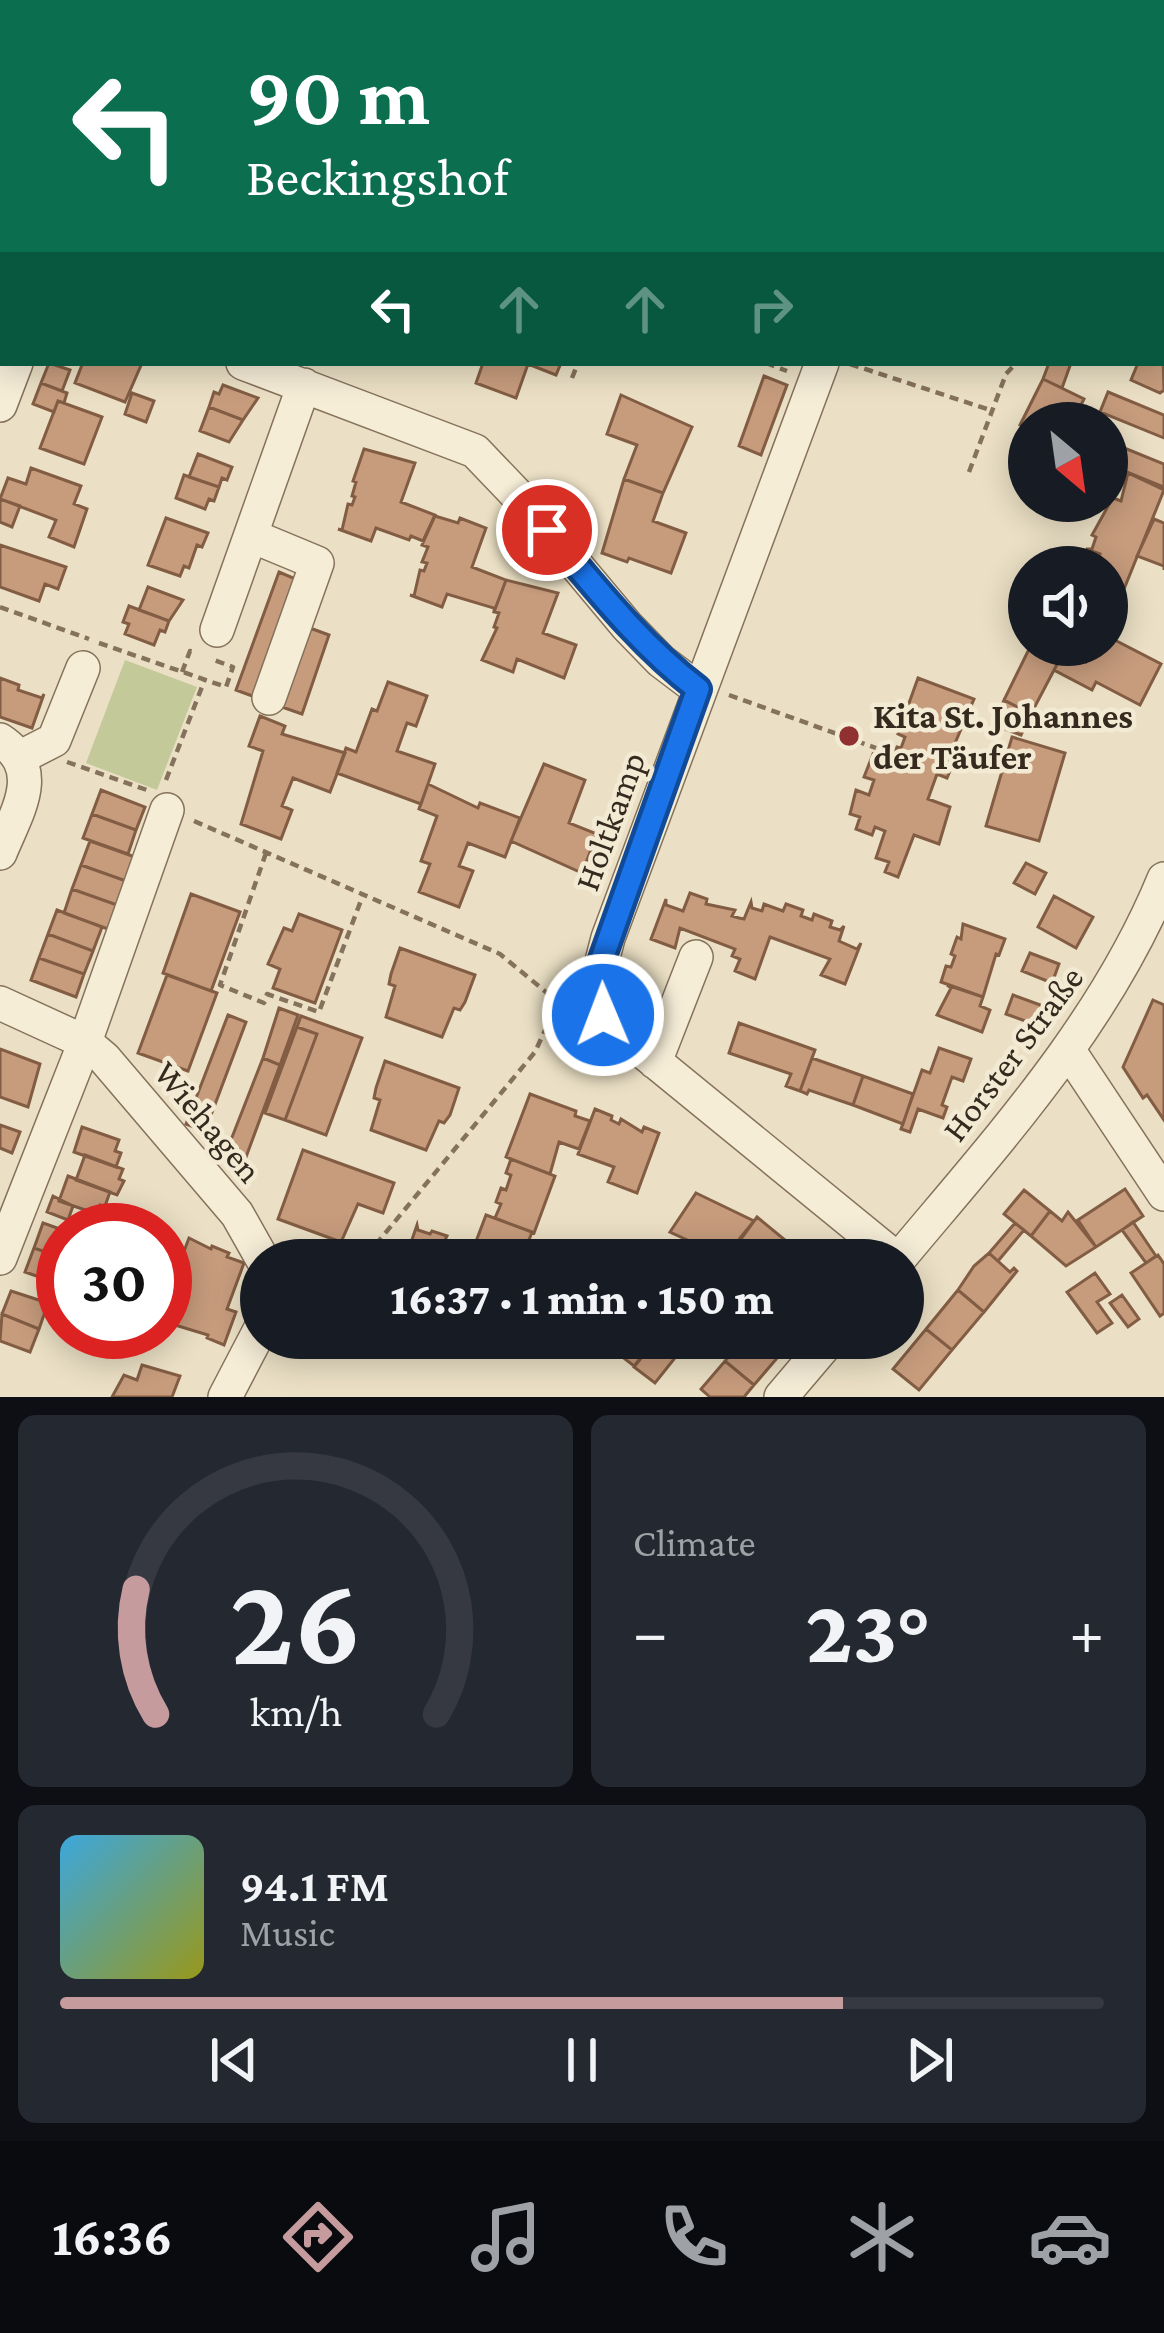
<!DOCTYPE html>
<meta charset="utf-8">
<style>
body{margin:0;font-family:"Crimson Pro",serif;background:#242831;color:#f1f3f6;height:100vh;display:flex;flex-direction:column;font-size:45px;white-space:nowrap}
*{box-sizing:border-box;margin:0}
p{font-size:39px;color:#9ea1a6}
.icon{flex:none;width:66px;height:66px;fill:none;stroke:currentColor;stroke-width:2;stroke-linecap:round;stroke-linejoin:round}
.map{position:relative;height:1397px;overflow:hidden}
.drawer{display:flex;flex-direction:column;gap:18px;padding:18px;background:#0d0f14;flex:1}
.drawer>*{flex:none}
.hud{position:absolute;left:0px;top:0px;width:1164px;height:366px;box-shadow:0 6px 30px #0003;background:#0b6e4f;color:#fff;overflow:hidden}
.needle{width:78px;rotate:151deg}
.buttons{position:absolute;left:1008px;top:402px;display:grid;gap:24px}
.buttons a{display:grid;place-items:center;width:120px;height:120px;border-radius:50%;background:#171b24;box-shadow:0 6px 30px #0003;font-size:60px}
.speed{position:absolute;left:36px;top:1203px;display:flex;gap:24px;font-size:60px;font-weight:700;text-align:center}
.speed>*{display:grid;place-content:center;width:156px;height:156px;border-radius:50%;background:#171b24;box-shadow:0 6px 30px #0003;line-height:1}
.speed .limit{border:18px solid #d22;background:#fff;color:#111}
.pin{position:absolute;display:grid;place-items:center;width:102px;height:102px;color:#fff;margin:-51px;border:6px solid #fff;border-radius:50%;box-shadow:0 3px 12px #0007}
.me{position:absolute;width:132px;margin:-66px;rotate:359deg;stroke-linejoin:round;filter:drop-shadow(0 0 9px #0008)}
.turn{display:flex;align-items:center;gap:42px;height:252px;padding:0 48px;font-size:54px}
.turn .icon{width:156px;height:156px;stroke-width:2.5}
.turn b{display:block;font-size:84px;line-height:102px}
.lanes{display:flex;align-items:center;height:114px;padding:0 48px;background:#0003;justify-content:center;gap:60px;direction:ltr}
.lanes .off{opacity:.35}
.big{font-size:90px;font-weight:800;line-height:1.1}
.drawer .tile{flex:1;display:flex;flex-direction:column;justify-content:center;gap:18px;min-width:0;padding:0 42px;border-radius:18px;background:#242831}
.drawer .dial{align-items:center;gap:0}
.dial svg{height:312px;overflow:visible;fill:none;stroke:#363941;stroke-width:7;stroke-linecap:round;text-anchor:middle}
.dial text{fill:#f1f3f6;stroke:none}
.song{display:flex;align-items:center;gap:36px}
.cover{width:144px;height:144px;border-radius:18px;background:linear-gradient(135deg,hsl(200 70% 55%),hsl(60 70% 35%))}
.played{height:12px;border-radius:6px;background:linear-gradient(90deg,#c59b9d 75%,#363941 75%)}
.keys{display:flex;justify-content:space-around;direction:ltr}
.heat{display:flex;justify-content:space-between;align-items:center;font-size:66px;direction:ltr}
.drawer .tiles{flex:1;display:grid;gap:18px;grid-template-columns:1fr 1fr}
.tile:last-child{grid-column:span 2}
.trip{position:absolute;left:240px;top:1239px;width:684px;height:120px;border-radius:60px;background:#171b24;box-shadow:0 6px 30px #0003;font-weight:800;line-height:120px;text-align:center}
.tabs{display:flex;height:192px;justify-content:space-around;align-items:center;background:#090b0e;color:#9ea1a6}
.tabs .icon{width:84px;height:84px}
.tabs .current{color:#c59b9d}
.tabs b{font-size:54px;color:#f1f3f6}
.map>svg:first-child{display:block}
.green{fill:#c3c999}
.building{fill:#c79c7d;stroke:#825d43;stroke-width:3}
.lines{fill:none;stroke-linecap:round;stroke-linejoin:round}
.minor-casing{stroke:#85725c;stroke-width:36}
.path{stroke:#85725c;stroke-width:4.5;stroke-dasharray:9 6;stroke-linecap:butt}
.minor{stroke:#f6edd7;stroke-width:33}
.route-casing{stroke:#114b97;stroke-width:30}
.route{stroke:#1a73e8;stroke-width:21}
.poi-dot{fill:#903030;stroke:#f3ead4;stroke-width:4.5}
.labels{text-anchor:middle;stroke-width:9;stroke-linejoin:round;paint-order:stroke}
.poi-label{font-size:36px;font-weight:bold;fill:#362a1f;stroke:#f3ead4;text-anchor:start}
.street-label{font-size:36px;fill:#362a1f;stroke:#f3ead4}
</style>
<div class="map">
<svg width="1164" height="1397" viewBox="0 0 1164 1397">
<rect width="100%" height="100%" fill="#ebe0c5"/>
<path class="green" d="M125 660 197 687 157 790 86 763Z"/>
<path class="building" d="M1162 320 1164 390 1160 393 1131 380 1138 363H1161Z
M49 363 70 370 62 391 41 383Z
M87 363H142L125 402 75 383 82 365Z
M483 363H561L556 375 528 364 516 398 476 383Z
M1049 363H1071L1062 388 1043 379Z
M764 376 787 385 761 455 739 446Z
M1043 379 1084 399 1072 423 1058 420 1056 423H1029V430L1020 425Z
M41 383 67 393 64 403 58 401 54 412 33 404Z
M223 385 258 398 243 420 209 407 214 392 219 394Z
M1108 392 1164 415V438L1100 412Z
M132 393 154 401 146 422 125 414Z
M621 395 692 427 663 493 624 479 637 445 607 434Z
M58 401 102 417 84 464 40 448Z
M209 407 243 420 229 442 200 431Z
M1107 441 1164 464V487L1107 464Z
M364 449 415 463 401 502 435 515 423 541 411 536 409 540 376 528 371 541 338 529 342 530 348 504 352 505 355 497 352 496 356 482 353 481Z
M198 454 232 467 227 480 222 478 219 487 189 477Z
M31 468 81 486 74 504 87 509 74 547 49 537 56 520 0 499 8 478 26 484Z
M1128 473 1164 490 1122 594 1107 588V567H1089L1095 566 1100 554 1086 549H1092L1096 537 1092 535 1112 499 1108 496 1121 501Z
M184 475 219 487 214 501 209 499 205 509 176 498Z
M624 479 663 493 653 521 686 533 671 573 629 558 627 562 602 553Z
M0 499 20 506 12 527 0 522Z
M435 516 458 523 460 518 486 528 472 567 506 580 494 612V608L447 594 442 607 410 595 414 596 420 570 424 571 427 563 422 562 428 547 422 545Z
M166 518 208 533 202 547 197 545 189 568 184 566 180 576 148 565Z
M1154 519 1164 523V570V566L1137 556Z
M0 545 66 567 58 589 45 584 39 601 0 587Z
M279 572 298 580 255 697 236 690Z
M506 580 558 593 543 633 576 645 564 678 517 659 513 672 482 660 497 628 494 627 499 613 494 612Z
M148 587 183 600 169 621 139 610Z
M129 606 169 621 165 632 160 630 154 645 125 634 129 624 123 622Z
M310 628 329 635 302 714 282 707Z
M1107 636 1161 664 1140 705 1096 682 1092 690 1054 670 1064 651 1086 662 1094 645H1107Z
M1031 645H1053L1064 651 1031 714 1004 700Z
M0 678 19 685 18 690 42 698 44 694 32 728 0 717Z
M918 678 974 699 946 764 952 766 947 778 937 774 928 799 950 807 939 844 914 835 898 877 885 872 889 862 876 858 885 831 875 827 872 835 856 829 860 817 850 814 856 790 869 795 874 780 864 777 873 754 892 761 897 747 901 748 905 737 898 734Z
M388 682 427 696 416 726 407 723 397 751 435 764 421 804 337 773 346 748 356 752 372 709 377 711Z
M1004 700 1031 714 1021 735 994 725Z
M260 716 285 726 282 734 345 753 330 792 293 778 282 806 292 810 281 839 241 824 263 751 249 746Z
M1012 737 1065 753 1039 841 986 826Z
M544 764 585 780 569 823 597 834 582 873 511 841Z
M428 784 478 808 480 803 520 818 505 857 468 843 459 866 473 871 459 907 419 892 430 864 421 861 437 816 419 809Z
M101 790 145 807 136 830 92 814Z
M92 814 136 830 128 854 83 838Z
M90 841 135 857 126 881 81 865Z
M1026 863 1046 873 1035 894 1014 883Z
M81 865 126 881 117 905 72 889Z
M72 889 117 905 108 929 64 913Z
M690 893 707 899 706 904 735 910 732 916 739 918 744 919 751 902 752 908 762 911 764 904 783 911 786 904 803 910 801 916 812 920 814 914 832 921 830 927 840 930 844 926 839 941 857 949 861 943 845 984 821 975 830 959 770 937 755 979 735 971 740 959 732 956 735 949 680 928 675 948 651 939 666 899V905L683 911Z
M191 894 240 912 211 991 163 973Z
M1054 896 1093 917 1076 948 1038 927Z
M57 910 102 927 93 951 48 934Z
M299 914 342 930 315 1003 273 988 280 969 268 964 284 928 292 931Z
M963 924 1005 939 999 955 996 954 983 997 941 982 946 966 951 967 955 956 951 954 957 937 961 939Z
M48 934 93 951 84 974 39 958Z
M400 948 475 975 465 1002 460 1010 454 1008 442 1037 386 1017 395 986 389 984 391 974Z
M1030 953 1059 964 1052 983 1022 971Z
M39 958 84 974 76 997 31 980Z
M167 975 217 993 188 1071 138 1053Z
M947 985 983 997 980 1006 990 1010 982 1032 937 1015 951 988Z
M1013 995 1043 1006 1036 1025 1006 1014Z
M1153 1000 1164 1005V1120L1147 1095 1143 1098 1123 1067Z
M279 1008 298 1015 280 1065 263 1058Z
M228 1015 246 1022 205 1131 186 1124Z
M301 1016 362 1038 326 1135 285 1120 317 1034 297 1027Z
M739 1023 815 1050 800 1091 786 1086 791 1074 729 1053Z
M297 1027 317 1034 285 1120 265 1113Z
M939 1048 971 1059 963 1081 952 1077 942 1105 947 1107 943 1118 918 1109 910 1132 901 1129 922 1070 930 1073Z
M0 1049 40 1064 28 1107 0 1097Z
M263 1058 280 1065 246 1157 227 1150Z
M812 1058 863 1076 853 1105 809 1090 807 1094 800 1091Z
M385 1061 459 1088 450 1115 444 1123 439 1121 426 1150 371 1130 380 1100 374 1098 376 1088Z
M863 1076 913 1094 903 1124 853 1105Z
M530 1094 576 1111 575 1116 590 1121 579 1149 559 1142 550 1174 506 1157Z
M595 1109 612 1116 611 1120 619 1124 621 1119 642 1132 644 1127 659 1133 637 1193 608 1182 614 1167 578 1154Z
M0 1125 20 1132 12 1153 0 1148Z
M82 1127 119 1140 115 1151 121 1153 116 1167 74 1152Z
M303 1150 394 1183 383 1213 358 1204 341 1242 278 1219Z
M85 1155 123 1169 119 1179 124 1181 117 1195 76 1180Z
M511 1159 555 1176 534 1233 495 1218 501 1204 496 1202 501 1188 506 1190 511 1175 506 1173Z
M68 1176 110 1192 105 1206 100 1205 97 1214 59 1201Z
M1125 1189 1143 1216 1096 1247 1078 1220Z
M1024 1190 1050 1211 1031 1236 1004 1214Z
M696 1193 754 1221 740 1238 736 1247 739 1250 731 1260 670 1232Z
M53 1196 73 1206 68 1220 47 1212Z
M1050 1211 1062 1221 1068 1212 1096 1247 1066 1266 1031 1236Z
M486 1215 532 1232 523 1256 534 1260H469Z
M757 1217 785 1240 782 1244 801 1260H758L738 1243Z
M1133 1222 1156 1256 1146 1263 1122 1230Z
M43 1223 63 1230V1258L34 1248Z
M1015 1223 1024 1230 998 1261 989 1253Z
M417 1225 418 1230 430 1234 432 1231 447 1236 445 1240 460 1246 458 1251 470 1256 469 1260H405Z
M189 1238 211 1249 212 1246 229 1253 227 1257 244 1263 227 1309 236 1312 224 1345 207 1338 208 1335 165 1322 175 1289 170 1288Z
M34 1248 63 1258 62 1285 25 1272Z
M989 1253 1010 1272 1014 1268 1017 1271 984 1312 958 1290 974 1266Z
M1158 1255 1164 1264V1313L1160 1316 1131 1273Z
M1095 1273 1110 1294 1097 1302 1112 1323 1097 1333 1067 1292Z
M958 1290 984 1312 952 1350 926 1329Z
M11 1291 48 1303 39 1329 2 1314Z
M1122 1295 1139 1319 1128 1327 1110 1303Z
M2 1314 39 1329 30 1352 0 1341Z
M926 1329 952 1350 919 1390 893 1369Z
M598 1338H633L648 1349 634 1366Z
M657 1338H678L686 1344 655 1383 634 1367Z
M744 1338H755L778 1357 754 1385 725 1361Z
M725 1361 754 1385 744 1397H710L701 1389Z
M142 1365 180 1376 172 1397H112L124 1375 137 1380Z"/>
<g class="lines">
<defs>
<path id="minor" d="M770 0 773 3
M58 3 59 0
M288 3 289 0
M936 3 937 0
M1161 60 1164 61
M0 153 3 145
M0 193 3 196
M1161 231 1164 223
M243 363 475 451 520 498 627 626 661 661 698 689
M822 363 608 938 593 996 614 1028 898 1260
M0 405 16 363
M252 536 317 563 269 698
M217 630 304 385
M0 740C46 770 16 813 0 853
M21 757 54 740 83 668
M0 1003 85 1042 104 1058 237 1214 263 1260
M1069 1051 1164 1194
M655 1062 696 957
M0 1258 85 1042 167 810
M898 1260C998 1140 1104 1025 1164 879
M225 1397 261 1328
M781 1397 831 1338"/>
</defs>
<use href="#minor" class="minor-casing"/>
<path class="path" d="M175 0 183 3
M545 0 553 3
M453 3 454 0
M572 3 573 0
M719 3 721 0
M1161 128 1164 120
M766 363 787 371
M850 364 993 411
M572 378 578 363
M969 472 1006 374 1016 363
M0 607 89 639
M99 643 226 687 233 667 214 660
M182 672 190 651 197 653
M729 695 876 748
M67 762 147 790
M166 780 205 679
M194 821 500 954 558 1002 535 1052 363 1260
M266 853 220 985 264 1003 267 994 319 1012 363 895"/>
<use href="#minor" class="minor"/>
</g>
<g class="lines">
<defs>
<path id="route" d="M547 530C595 587 639 644 698 689L597 973 593 996 603 1015"/>
</defs>
<use href="#route" class="route-casing"/>
<use href="#route" class="route"/>
</g>
<circle class="poi-dot" cx="849" cy="736" r="12"/>
<g class="labels">
<g class="poi-label">
<text x="873" y="728">Kita St. Johannes<tspan x="873" dy="41">der Täufer</tspan></text>
</g>
<g class="street-label">
<text transform="translate(609 821) rotate(-70)" y="13">Holtkamp</text>
<text transform="translate(1012 1053) rotate(-53)" y="13">Horster Straße</text>
<text transform="translate(209 1121) rotate(50)" y="13">Wiehagen</text>
</g>
</g>
</svg>
<div class="buttons">
<a><svg class="needle" viewBox="-14 -14 28 28"><path d="M0-13l5 13h-10z" fill="#e53935"/><path d="M0 13l5-13h-10z" fill="#9ea1a6"/></svg></a>
<a><svg class="icon" aria-label="sound" viewBox="0 0 24 24"><path d="M4 9h4l5-4v14l-5-4H4zM17 9q2 3 0 6"/></svg></a>
</div>
<div class="speed"><div class="limit">30</div></div>
<div class="pin" style="left:547px;top:530px;background:#d93025"><svg class="icon" aria-label="arrive" viewBox="0 0 24 24"><path d="M6 21V4h12l-3 4 3 4H6"/></svg></div>
<svg class="me" style="left:603px;top:1015px" viewBox="-20 -20 40 40"><circle r="17" fill="#1a73e8" stroke="#fff" stroke-width="3"/><path d="M0-11L8 9 0 5-8 9z" fill="#fff"/></svg>
<div class="trip">16:37 · 1 min · 150 m</div>
<div class="hud">
<div class="turn"><svg class="icon" aria-label="left" viewBox="0 0 24 24"><path d="M17 20v-9H6M10 6l-5 5 5 5"/></svg><div><b>90 m</b>Beckingshof</div></div>
<div class="lanes"><svg class="icon" aria-label="left" viewBox="0 0 24 24"><path d="M17 20v-9H6M10 6l-5 5 5 5"/></svg><svg class="icon off" aria-label="ahead" viewBox="0 0 24 24"><path d="M12 20V5M6 11l6-6 6 6"/></svg><svg class="icon off" aria-label="ahead" viewBox="0 0 24 24"><path d="M12 20V5M6 11l6-6 6 6"/></svg><svg class="icon off" aria-label="right" viewBox="0 0 24 24"><path d="M7 20v-9h11M14 6l5 5-5 5"/></svg></div>
</div>
</div>
<section class="drawer">
<div class="tiles">
<div class="tile dial"><svg viewBox="0 0 100 80">
<path d="M14 69A42 42 0 1 1 86 69"/>
<path d="M14 69A42 42 0 0 1 9 37" stroke="#c59b9d"/>
<text x="50" y="56" font-size="32" font-weight="700">26</text>
<text x="50" y="72" font-size="11">km/h</text>
</svg></div>
<div class="tile"><p>Climate</p>
<div class="heat"><a>−</a><b class="big">23°</b><a>+</a></div>
</div>
<div class="tile">
<div class="song"><i class="cover"></i><div><b>94.1 FM</b><p>Music</p></div></div>
<div class="played"></div>
<div class="keys"><svg class="icon" aria-label="previous" viewBox="0 0 24 24"><path d="M18 5L8 12l10 7zM5 5v14"/></svg><svg class="icon" aria-label="pause" viewBox="0 0 24 24"><path d="M8 5v14M16 5v14"/></svg><svg class="icon" aria-label="next" viewBox="0 0 24 24"><path d="M6 5l10 7-10 7zM19 5v14"/></svg></div>
</div>
</div>
</section>
<nav class="tabs">
<b>16:36</b>
<svg class="icon current" aria-label="directions" viewBox="0 0 24 24"><path d="M12 3l9 9-9 9-9-9zM9 14v-3h6M13 9l2 2-2 2"/></svg>
<svg class="icon" aria-label="music" viewBox="0 0 24 24"><path d="M9 18V5l10-2v13"/><circle cx="6" cy="18" r="3"/><circle cx="16" cy="16" r="3"/></svg>
<svg class="icon" aria-label="phone" viewBox="0 0 24 24"><path d="M5 4h4l2 5-3 2q2 4 5 5l2-3 5 2v4C11 20 4 13 5 4z"/></svg>
<svg class="icon" aria-label="climate" viewBox="0 0 24 24"><path d="M12 3v18M4 7l16 10M4 17L20 7"/></svg>
<svg class="icon" aria-label="car" viewBox="0 0 24 24"><path d="M5 17H2v-5l4-1 3-4h7l3 4 3 1v5h-3M9 17h6M6 11h13"/><circle cx="7" cy="17" r="2"/><circle cx="17" cy="17" r="2"/></svg>
</nav>
